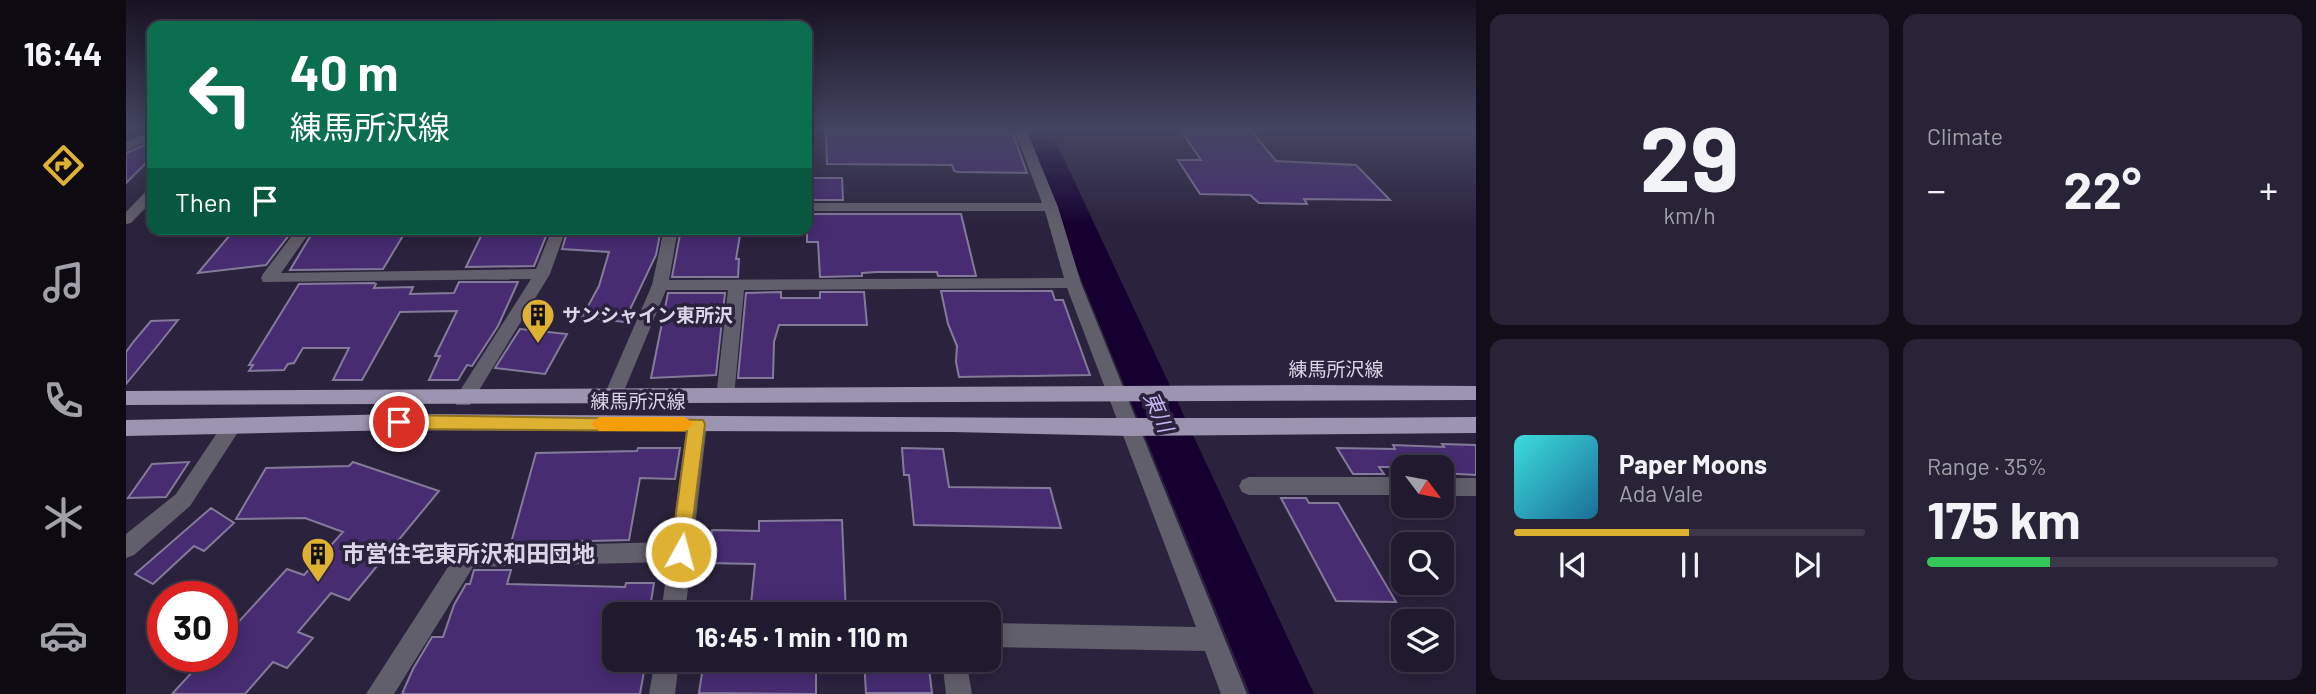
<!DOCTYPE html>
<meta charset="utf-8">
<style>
body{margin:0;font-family:Barlow,"Noto Sans JP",sans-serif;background:#282336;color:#f1f3f6;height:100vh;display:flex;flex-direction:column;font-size:26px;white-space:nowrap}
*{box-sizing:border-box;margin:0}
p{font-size:23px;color:#a2a1aa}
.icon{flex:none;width:38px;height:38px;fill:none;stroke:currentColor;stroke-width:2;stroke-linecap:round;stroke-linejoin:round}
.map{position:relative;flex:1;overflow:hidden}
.side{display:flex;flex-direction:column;gap:14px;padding:14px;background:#120e19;width:840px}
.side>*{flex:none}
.top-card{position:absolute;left:21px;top:21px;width:665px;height:214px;border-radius:14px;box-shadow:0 4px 18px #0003,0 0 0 2px #3d384a;background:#0b6e4f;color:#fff;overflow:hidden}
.needle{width:46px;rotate:122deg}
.controls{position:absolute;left:1265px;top:455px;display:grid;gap:14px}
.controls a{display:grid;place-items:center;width:63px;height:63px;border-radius:14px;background:#201a2e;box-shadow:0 4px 18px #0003,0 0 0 2px #3d384a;font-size:35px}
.speed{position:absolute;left:21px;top:581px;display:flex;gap:14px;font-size:35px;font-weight:700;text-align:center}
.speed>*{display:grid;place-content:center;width:91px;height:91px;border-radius:50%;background:#201a2e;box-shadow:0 4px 18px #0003,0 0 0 2px #3d384a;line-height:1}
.speed .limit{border:10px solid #d22;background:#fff;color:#111}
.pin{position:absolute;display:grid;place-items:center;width:60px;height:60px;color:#fff;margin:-30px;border:4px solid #fff;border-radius:50%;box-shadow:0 2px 7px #0007}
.me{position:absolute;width:77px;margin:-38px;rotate:7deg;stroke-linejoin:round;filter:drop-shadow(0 0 5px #0008)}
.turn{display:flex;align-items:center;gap:24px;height:147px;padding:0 28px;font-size:32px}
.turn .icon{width:91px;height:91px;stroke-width:2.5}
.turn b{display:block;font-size:49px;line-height:60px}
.then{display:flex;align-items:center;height:66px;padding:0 28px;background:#0003;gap:14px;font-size:26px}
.big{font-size:52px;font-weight:700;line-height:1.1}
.side .card{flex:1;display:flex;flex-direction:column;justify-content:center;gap:10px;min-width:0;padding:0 24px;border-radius:14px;background:#282336}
.side .dial{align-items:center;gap:0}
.dial b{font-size:91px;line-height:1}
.song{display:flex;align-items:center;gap:21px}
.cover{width:84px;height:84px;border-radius:10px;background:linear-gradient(135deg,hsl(180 70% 55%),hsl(200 70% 35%))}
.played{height:7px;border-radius:4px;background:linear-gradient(90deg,#deb133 50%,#3d384a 50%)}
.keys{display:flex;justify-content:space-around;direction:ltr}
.heat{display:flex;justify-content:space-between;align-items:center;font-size:38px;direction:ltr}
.charge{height:10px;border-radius:5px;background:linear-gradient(90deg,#34c759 35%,#3d384a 0)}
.side .tiles{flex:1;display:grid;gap:14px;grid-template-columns:repeat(2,1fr)}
.trip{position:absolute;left:476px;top:602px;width:399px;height:70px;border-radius:14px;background:#201a2e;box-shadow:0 4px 18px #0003,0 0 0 2px #3d384a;font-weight:700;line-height:70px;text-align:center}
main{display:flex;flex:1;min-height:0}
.tab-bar{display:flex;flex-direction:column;width:126px;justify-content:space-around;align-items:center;background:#0d0a12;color:#a2a1aa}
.tab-bar .icon{width:49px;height:49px}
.tab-bar .selected{color:#deb133}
.tab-bar b{font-size:32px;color:#f1f3f6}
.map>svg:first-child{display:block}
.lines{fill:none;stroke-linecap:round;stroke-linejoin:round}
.river{fill:#150030;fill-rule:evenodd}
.building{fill:#472c72;stroke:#847b9a;stroke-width:2}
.minor{fill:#625f6c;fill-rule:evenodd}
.tertiary{fill:#625f6c;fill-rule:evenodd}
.primary{fill:#9c94b0;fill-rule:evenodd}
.route{fill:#deb133;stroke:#907321;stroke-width:2}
.slow{fill:#f59e0b}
.labels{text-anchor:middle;stroke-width:7;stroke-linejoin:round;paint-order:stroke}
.poi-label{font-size:19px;font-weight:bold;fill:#dad6e7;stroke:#2b233d;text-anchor:start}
.street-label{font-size:19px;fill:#dad6e7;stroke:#2b233d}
.water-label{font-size:21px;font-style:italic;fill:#c7b5f2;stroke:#2b233d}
.near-poi-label{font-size:23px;font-weight:bold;fill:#dad6e7;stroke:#2b233d;text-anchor:start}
</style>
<main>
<nav class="tab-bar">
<b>16:44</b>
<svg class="icon selected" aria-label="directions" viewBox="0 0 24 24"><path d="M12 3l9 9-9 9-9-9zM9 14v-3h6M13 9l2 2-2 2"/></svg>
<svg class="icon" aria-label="music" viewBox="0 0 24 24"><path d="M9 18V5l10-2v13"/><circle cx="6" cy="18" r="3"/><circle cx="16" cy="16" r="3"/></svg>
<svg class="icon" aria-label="phone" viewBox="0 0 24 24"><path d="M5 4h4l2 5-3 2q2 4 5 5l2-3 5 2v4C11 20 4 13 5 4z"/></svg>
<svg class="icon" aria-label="climate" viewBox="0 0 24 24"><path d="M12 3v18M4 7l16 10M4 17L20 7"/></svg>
<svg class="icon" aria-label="car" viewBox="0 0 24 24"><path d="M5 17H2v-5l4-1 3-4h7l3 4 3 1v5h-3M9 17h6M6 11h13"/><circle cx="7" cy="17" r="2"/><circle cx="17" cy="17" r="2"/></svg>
</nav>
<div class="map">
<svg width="1350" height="694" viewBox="0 0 1350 694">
<rect width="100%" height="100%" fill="#2b233d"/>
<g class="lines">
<path class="river" d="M894 129H924L1188 694H1124Z"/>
</g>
<path class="building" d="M700 129H876L877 134H887L901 173 832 172 828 171 826 165 701 164Z
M1054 129H1124L1150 161 1230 165 1264 200 1178 199 1181 204 1133 203 1124 195 1074 194 1052 160H1075Z
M26 142V157L0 183V153Z
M681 178H716L717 200H681Z
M681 214H835L850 276H812L811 272H751L736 273V276L694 277 692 242H681Z
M109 229H133L132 232 167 230 140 265 72 273Z
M281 229 257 269 164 270 188 230Z
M398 229H423L408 266 340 267 358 230Z
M442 229H535L530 255 498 322 456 317 473 286 483 252 436 249Z
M555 229H615L610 259H613L612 277H546Z
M333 282H392L372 326 346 366 341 365 332 380H303L314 356H309L331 311 274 312 236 380H207L223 348H177L168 363 162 364 158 370 123 371 127 365H123L173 284 248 283 250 284 248 288 287 287 284 294 328 293Z
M815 291H926L929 300H937L964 375 833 377 830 362 831 346 822 324Z
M655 292V298H694V292H738L741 325H653L648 342 647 378H612L620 293Z
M542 293H599L590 375 525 378Z
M52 320 33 344 0 384V352L8 341 25 321Z
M394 329 441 334 419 374 369 368Z
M1316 444 1350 445V475L1316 473V467H1253L1258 474H1227L1211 448 1269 449 1267 445 1318 447Z
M512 448H554L549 479 514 478 503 540 385 543 410 453 511 451Z
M776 448 817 449 823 487 924 488 935 528 788 525 783 475H778Z
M63 462 40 497 2 498 26 464Z
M227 462 313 491 223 600 205 593 172 632 187 638 161 668 147 662 119 694H46L81 656H96V640L161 569 178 575 217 532 179 518 110 519 140 468 223 466Z
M1155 498H1180L1183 503H1212L1270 602 1210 601Z
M85 508 108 523 78 551 68 546 27 584 9 574Z
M716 520 720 614H624L629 564 582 563 586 530 633 531V521Z
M348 570H385L381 584 499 587 500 583H528L523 614H488V660H520L514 694H276L287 669 306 637H317L328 605 340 584H344Z
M578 660H690V694L573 693Z
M738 660H802L806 693H740Z"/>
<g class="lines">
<path class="minor" d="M888 129H900L932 207 955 283 1121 694H1095L1079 651 863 647V623L1070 627 941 288 618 290 608 397 606 402H592L590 397 602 290H540L493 403H479L477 398 526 285 538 229H552L543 280 938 278 919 211H681V203H916Z
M26 130V139L0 151V142Z
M171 229H186L155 273 410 269 426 229H440L424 274 344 405H330L328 400 405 279 137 282 135 278 137 274Z
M571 416 578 419 581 424 559 614H535L542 562 347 567 268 694H240L333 550 341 547 545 542 561 424 564 419Z
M106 418 113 421 116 426 64 506 8 555 0 558V534L50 494 99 421Z
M1123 477H1278V495H1123L1116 492 1113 486 1116 480Z
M1316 478H1350V496H1316Z
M529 660H553L549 694H523Z
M816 660H840L846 694H820Z"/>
<path class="tertiary" d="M26 189V201L5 223 0 224V212L21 190Z"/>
<path class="primary" d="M1181 385 1350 386V400L0 405V391Z
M273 414C632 416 991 420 1350 417V433L1003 436 827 432 273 430 0 436V420Z"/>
</g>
<linearGradient id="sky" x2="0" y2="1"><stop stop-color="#181322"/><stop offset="0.57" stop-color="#444562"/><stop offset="1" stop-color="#444562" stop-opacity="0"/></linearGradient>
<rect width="1350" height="226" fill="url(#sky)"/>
<path class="route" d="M273 415 577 420 579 424 562 558 555 561 548 558 545 552 561 431 273 429 264 422Z"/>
<path class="slow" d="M473 417H559L567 424 559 431H473L465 424Z"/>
<defs>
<symbol id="building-pin" viewBox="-11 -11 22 30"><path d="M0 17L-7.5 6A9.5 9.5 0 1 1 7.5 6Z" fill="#deb133" stroke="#2b233d"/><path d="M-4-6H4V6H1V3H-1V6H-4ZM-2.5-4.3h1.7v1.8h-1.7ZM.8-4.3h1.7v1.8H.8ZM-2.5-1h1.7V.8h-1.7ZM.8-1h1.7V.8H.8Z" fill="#111"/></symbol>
</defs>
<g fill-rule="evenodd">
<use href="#building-pin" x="393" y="296" width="38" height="52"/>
<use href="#building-pin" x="173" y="535" width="38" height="52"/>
</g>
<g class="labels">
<g class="poi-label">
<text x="436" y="322">サンシャイン東所沢</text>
</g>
<g class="street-label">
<text x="1210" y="376">練馬所沢線</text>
<text x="512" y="408">練馬所沢線</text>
</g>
<g class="water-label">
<text transform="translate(1032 412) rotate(66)" y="7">東川</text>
</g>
<g class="near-poi-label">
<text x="216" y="562">市営住宅東所沢和田団地</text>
</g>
</g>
</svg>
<div class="controls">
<a><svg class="needle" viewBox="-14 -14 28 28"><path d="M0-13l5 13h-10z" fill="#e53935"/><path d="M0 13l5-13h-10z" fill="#a2a1aa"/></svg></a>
<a><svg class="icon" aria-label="search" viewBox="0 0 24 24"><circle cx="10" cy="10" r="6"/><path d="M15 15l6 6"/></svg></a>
<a><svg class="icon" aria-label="layers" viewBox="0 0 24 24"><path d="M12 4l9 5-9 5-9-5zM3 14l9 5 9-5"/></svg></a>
</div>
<div class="speed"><div class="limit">30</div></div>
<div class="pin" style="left:273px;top:422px;background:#d93025"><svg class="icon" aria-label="arrive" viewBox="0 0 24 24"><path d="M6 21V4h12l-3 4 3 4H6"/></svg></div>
<svg class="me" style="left:555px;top:552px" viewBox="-20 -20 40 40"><circle r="17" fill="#deb133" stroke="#fff" stroke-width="3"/><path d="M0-11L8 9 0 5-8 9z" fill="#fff"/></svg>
<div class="trip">16:45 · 1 min · 110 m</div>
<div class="top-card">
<div class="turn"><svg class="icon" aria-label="left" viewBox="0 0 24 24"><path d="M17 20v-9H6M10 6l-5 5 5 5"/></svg><div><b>40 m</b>練馬所沢線</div></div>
<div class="then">Then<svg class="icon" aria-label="arrive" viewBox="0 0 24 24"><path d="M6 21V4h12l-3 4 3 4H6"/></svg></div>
</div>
</div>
<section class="side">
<div class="tiles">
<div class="card dial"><b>29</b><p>km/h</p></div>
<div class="card"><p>Climate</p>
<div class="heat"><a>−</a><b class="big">22°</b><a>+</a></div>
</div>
<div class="card">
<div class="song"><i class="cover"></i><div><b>Paper Moons</b><p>Ada Vale</p></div></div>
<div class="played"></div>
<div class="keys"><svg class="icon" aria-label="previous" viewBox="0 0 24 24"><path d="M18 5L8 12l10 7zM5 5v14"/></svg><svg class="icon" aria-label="pause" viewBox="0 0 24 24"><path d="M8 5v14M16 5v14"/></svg><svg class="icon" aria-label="next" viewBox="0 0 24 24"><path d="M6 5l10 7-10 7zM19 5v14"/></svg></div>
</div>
<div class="card"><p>Range · 35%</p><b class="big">175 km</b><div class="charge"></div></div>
</div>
</section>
</main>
